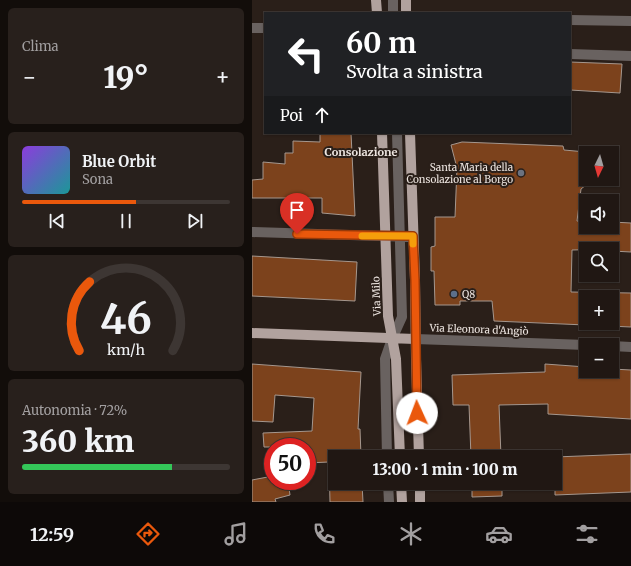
<!DOCTYPE html>
<html lang="it">
<meta charset="utf-8">
<style>
body{margin:0;font-family:Merriweather,serif;background:#28201c;color:#f1f3f6;height:100vh;display:flex;flex-direction:column;font-size:15px;white-space:nowrap}
*{box-sizing:border-box;margin:0}
p{font-size:13px;color:#a29fa0}
.icon{flex:none;width:22px;height:22px;fill:none;stroke:currentColor;stroke-width:2;stroke-linecap:round;stroke-linejoin:round}
.map{position:relative;flex:1;overflow:hidden}
.side{display:flex;flex-direction:column;gap:8px;padding:8px;background:#120d0a;width:252px}
.side>*{flex:none}
.banner{position:absolute;left:12px;top:12px;width:307px;height:122px;border-radius:0px;box-shadow:0 1px 3px #0004,0 0 0 1px #3d3633;background:#202124;color:#fff;overflow:hidden}
.needle{width:26px;rotate:185deg}
.controls{position:absolute;left:327px;top:146px;display:grid;gap:8px}
.controls a{display:grid;place-items:center;width:40px;height:40px;border-radius:0px;background:#201713;box-shadow:0 1px 3px #0004,0 0 0 1px #3d3633;font-size:20px}
.speed{position:absolute;left:12px;top:438px;display:flex;gap:8px;font-size:20px;font-weight:700;text-align:center}
.speed>*{display:grid;place-content:center;width:52px;height:52px;border-radius:50%;background:#201713;box-shadow:0 1px 3px #0004,0 0 0 1px #3d3633;line-height:1}
.speed .limit{border:6px solid #d22;background:#fff;color:#111}
.pin{position:absolute;display:grid;place-items:center;width:34px;height:34px;color:#fff;margin:-41px -17px;border-radius:50% 50% 50% 0;rotate:-45deg;box-shadow:0 0 4px #0007}
.pin .icon{rotate:45deg}
.me{position:absolute;width:44px;margin:-22px;rotate:358deg;stroke-linejoin:round;filter:drop-shadow(0 0 3px #0008)}
.turn{display:flex;align-items:center;gap:14px;height:84px;padding:0 16px;font-size:18px}
.turn .icon{width:52px;height:52px;stroke-width:2.5}
.turn b{display:block;font-size:28px;line-height:34px}
.then{display:flex;align-items:center;height:38px;padding:0 16px;background:#0003;gap:8px;font-size:15px}
.big{font-size:30px;font-weight:800;line-height:1.1}
.side .widget{flex:1;display:flex;flex-direction:column;justify-content:center;gap:6px;min-width:0;padding:0 14px;border-radius:6px;background:#28201c}
.side .dial{align-items:center;gap:0}
.dial svg{height:104px;overflow:visible;fill:none;stroke:#3d3633;stroke-width:7;stroke-linecap:round;text-anchor:middle}
.dial text{fill:#f1f3f6;stroke:none}
.song{display:flex;align-items:center;gap:12px}
.cover{width:48px;height:48px;border-radius:6px;background:linear-gradient(135deg,hsl(270 70% 55%),hsl(180 70% 35%))}
.played{height:4px;border-radius:2px;background:linear-gradient(90deg,#ea580c 55%,#3d3633 55%)}
.keys{display:flex;justify-content:space-around;direction:ltr}
.heat{display:flex;justify-content:space-between;align-items:center;font-size:22px;direction:ltr}
.charge{height:6px;border-radius:3px;background:linear-gradient(90deg,#34c759 72%,#3d3633 0)}
.trip{position:absolute;left:76px;top:450px;width:234px;height:40px;border-radius:0px;background:#201713;box-shadow:0 1px 3px #0004,0 0 0 1px #3d3633;font-weight:800;line-height:40px;text-align:center}
.tab-bar{display:flex;height:64px;justify-content:space-around;align-items:center;background:#0d0908;color:#a29fa0}
.tab-bar .icon{width:28px;height:28px}
.tab-bar .selected{color:#ea580c}
.tab-bar b{font-size:18px;color:#f1f3f6}
main{display:flex;flex:1;min-height:0}
.map>svg:first-child{display:block}
.building{fill:#7c421c;stroke:#a5978e;fill-rule:evenodd}
.lines{fill:none;stroke-linecap:round;stroke-linejoin:round}
.minor{stroke:#696260;stroke-width:10}
.major{stroke:#b1a29e;stroke-width:10}
.route-casing{stroke:#983908;stroke-width:10}
.route{stroke:#ea580c;stroke-width:7}
.slow{stroke:#f59e0b;stroke-width:7}
.worship-dot{fill:#6b7280;stroke:#2a1f19;stroke-width:1.5}
.service-dot{fill:#5c6f8a;stroke:#2a1f19;stroke-width:1.5}
.labels{text-anchor:middle;stroke-width:4;stroke-linejoin:round;paint-order:stroke}
.poi-label{font-size:10px;fill:#ede5e0;stroke:#2a1f19;text-anchor:end}
.street-label{font-size:10px;fill:#ede5e0;stroke:#2a1f19}
.neighbourhood-label{font-size:11px;font-weight:bold;fill:#ede5e0;stroke:#2a1f19}
</style>
<main>
<section class="side">
<div class="widget"><p>Clima</p>
<div class="heat"><a>−</a><b class="big">19°</b><a>+</a></div>
</div>
<div class="widget">
<div class="song"><i class="cover"></i><div><b>Blue Orbit</b><p>Sona</p></div></div>
<div class="played"></div>
<div class="keys"><svg class="icon" aria-label="previous" viewBox="0 0 24 24"><path d="M18 5L8 12l10 7zM5 5v14"/></svg><svg class="icon" aria-label="pause" viewBox="0 0 24 24"><path d="M8 5v14M16 5v14"/></svg><svg class="icon" aria-label="next" viewBox="0 0 24 24"><path d="M6 5l10 7-10 7zM19 5v14"/></svg></div>
</div>
<div class="widget dial"><svg viewBox="0 0 100 80">
<path d="M14 69A42 42 0 1 1 86 69"/>
<path d="M14 69A42 42 0 0 1 22 16" stroke="#ea580c"/>
<text x="50" y="56" font-size="32" font-weight="700">46</text>
<text x="50" y="72" font-size="11">km/h</text>
</svg></div>
<div class="widget"><p>Autonomia · 72%</p><b class="big">360 km</b><div class="charge"></div></div>
</section>
<div class="map">
<svg width="379" height="502" viewBox="0 0 379 502">
<rect width="100%" height="100%" fill="#2a1f19"/>
<path class="building" d="M318 62 370 64 368 93 318 90Z
M68 133H99L103 216 70 213V198H0V180L11 179V162L33 164V153H41V141L68 142Z
M210 142 311 146 312 150 334 152V185L329 189 325 221 334 222V227H360V222L379 223V252L360 251V249L320 250 319 292 379 293V327L242 321 240 301H208V305H183L182 271H179V247L183 246V217H203L205 168 199 145ZM334 297H360V323H334Z
M0 256 105 262 103 301 0 296Z
M0 364 109 372 106 429H108L109 457H83V483H110L111 502H78L77 462 55 463V447H12L11 433 60 431 62 398 23 395 21 422 0 421Z
M293 364 334 367V371H360V369L379 370V419L296 414V404L247 405 249 457H219L217 405H201L200 375 293 372Z
M379 454V492L303 495V457Z
M21 476V481H36L38 495 23 499 24 502H0V480Z
M220 483H250V496L220 497Z"/>
<g class="lines">
<path class="minor" d="M141 0V13
M318 20 379 21
M0 28H13
M318 54 379 56
M0 232 161 237
M163 339 334 345
M360 346 379 347
M135 457 133 359 140 339 150 317 145 133
M136 483 137 502"/>
<path class="major" d="M124 0 125 13
M154 0V13
M130 133 136 316 144 359 148 457
M158 133 163 280 164 359 167 457
M0 333 163 339
M149 483 150 502
M168 483V502"/>
</g>
<g class="lines">
<defs>
<path id="route" d="M45 234 161 236 163 280 165 413"/>
</defs>
<use href="#route" class="route-casing"/>
<use href="#route" class="route"/>
<path class="slow" d="M110 236H161V244"/>
</g>
<circle class="worship-dot" cx="269" cy="173" r="4"/>
<circle class="service-dot" cx="202" cy="294" r="4"/>
<g class="labels">
<g class="poi-label">
<text x="261" y="171">Santa Maria della<tspan x="261" dy="12">Consolazione al Borgo</tspan></text>
<text x="210" y="298" text-anchor="start">Q8</text>
</g>
<g class="street-label">
<text transform="translate(124 296) rotate(-92)" y="4">Via Milo</text>
<text transform="translate(227 329) rotate(2)" y="4">Via Eleonora d'Angiò</text>
</g>
<g class="neighbourhood-label">
<text x="109" y="156">Consolazione</text>
</g>
</g>
</svg>
<div class="controls">
<a><svg class="needle" viewBox="-14 -14 28 28"><path d="M0-13l5 13h-10z" fill="#e53935"/><path d="M0 13l5-13h-10z" fill="#a29fa0"/></svg></a>
<a><svg class="icon" aria-label="sound" viewBox="0 0 24 24"><path d="M4 9h4l5-4v14l-5-4H4zM17 9q2 3 0 6"/></svg></a>
<a><svg class="icon" aria-label="search" viewBox="0 0 24 24"><circle cx="10" cy="10" r="6"/><path d="M15 15l6 6"/></svg></a>
<a>+</a>
<a>−</a>
</div>
<div class="speed"><div class="limit">50</div></div>
<div class="pin" style="left:45px;top:234px;background:#d93025"><svg class="icon" aria-label="arrive" viewBox="0 0 24 24"><path d="M6 21V4h12l-3 4 3 4H6"/></svg></div>
<svg class="me" style="left:165px;top:413px" viewBox="-20 -20 40 40"><circle r="19" fill="#fff"/><path d="M0-13L10 11 0 6-10 11z" fill="#ea580c"/></svg>
<div class="trip">13:00 · 1 min · 100 m</div>
<div class="banner">
<div class="turn"><svg class="icon" aria-label="left" viewBox="0 0 24 24"><path d="M17 20v-9H6M10 6l-5 5 5 5"/></svg><div><b>60 m</b>Svolta a sinistra</div></div>
<div class="then">Poi<svg class="icon" aria-label="ahead" viewBox="0 0 24 24"><path d="M12 20V5M6 11l6-6 6 6"/></svg></div>
</div>
</div>
</main>
<nav class="tab-bar">
<b>12:59</b>
<svg class="icon selected" aria-label="directions" viewBox="0 0 24 24"><path d="M12 3l9 9-9 9-9-9zM9 14v-3h6M13 9l2 2-2 2"/></svg>
<svg class="icon" aria-label="music" viewBox="0 0 24 24"><path d="M9 18V5l10-2v13"/><circle cx="6" cy="18" r="3"/><circle cx="16" cy="16" r="3"/></svg>
<svg class="icon" aria-label="phone" viewBox="0 0 24 24"><path d="M5 4h4l2 5-3 2q2 4 5 5l2-3 5 2v4C11 20 4 13 5 4z"/></svg>
<svg class="icon" aria-label="climate" viewBox="0 0 24 24"><path d="M12 3v18M4 7l16 10M4 17L20 7"/></svg>
<svg class="icon" aria-label="car" viewBox="0 0 24 24"><path d="M5 17H2v-5l4-1 3-4h7l3 4 3 1v5h-3M9 17h6M6 11h13"/><circle cx="7" cy="17" r="2"/><circle cx="17" cy="17" r="2"/></svg>
<svg class="icon" aria-label="filters" viewBox="0 0 24 24"><path d="M4 7h16M4 17h16"/><circle cx="9" cy="7" r="2"/><circle cx="15" cy="17" r="2"/></svg>
</nav>
